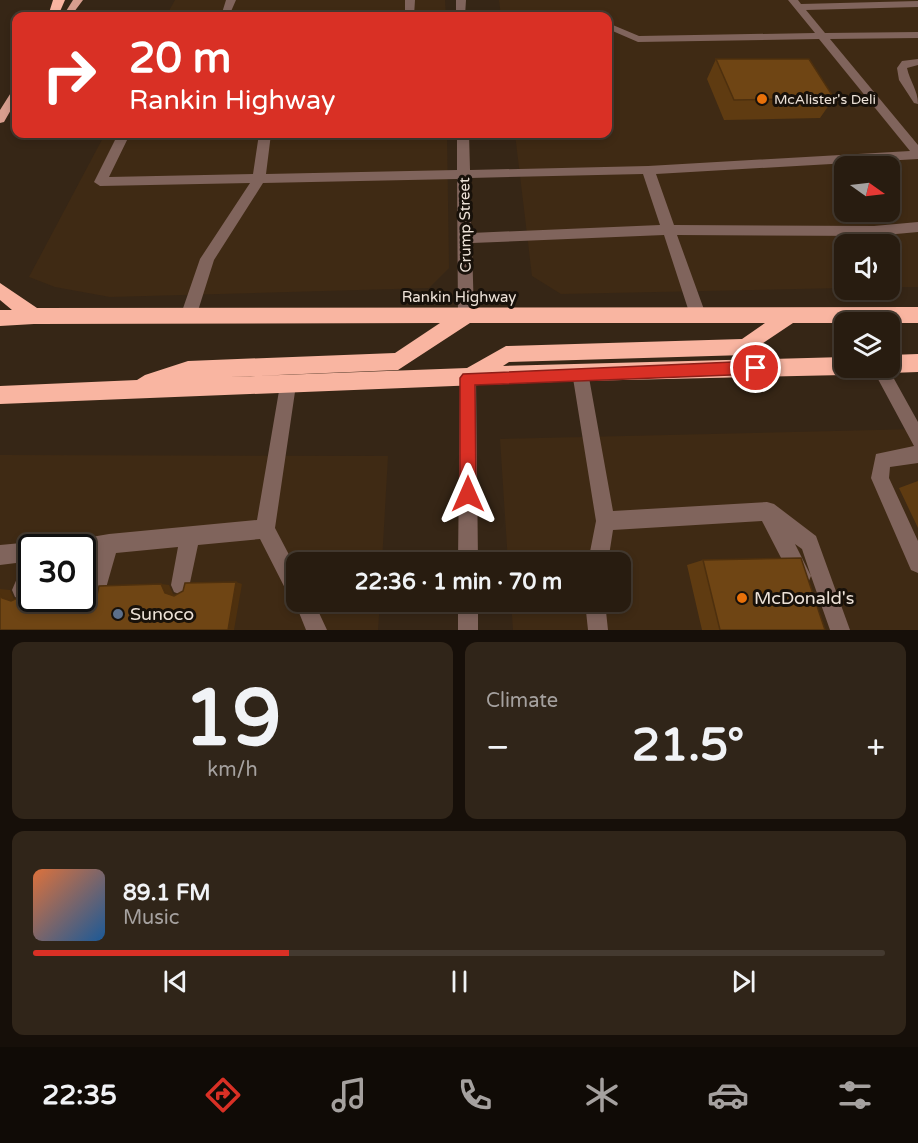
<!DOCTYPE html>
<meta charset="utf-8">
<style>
body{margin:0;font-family:"Varela Round",sans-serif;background:#302519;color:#f1f3f6;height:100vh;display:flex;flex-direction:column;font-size:22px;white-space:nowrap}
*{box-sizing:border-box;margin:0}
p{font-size:20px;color:#a5a19f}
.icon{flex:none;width:33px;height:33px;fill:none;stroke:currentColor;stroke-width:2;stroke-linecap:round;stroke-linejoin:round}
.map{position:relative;height:630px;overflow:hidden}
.drawer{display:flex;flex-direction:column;gap:12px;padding:12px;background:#160f09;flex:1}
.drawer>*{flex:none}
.guide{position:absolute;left:12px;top:12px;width:600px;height:126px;border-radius:12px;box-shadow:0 3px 9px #0003,0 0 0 2px #443a30;background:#d93025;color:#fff;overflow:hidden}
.needle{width:39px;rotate:104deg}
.tools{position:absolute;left:834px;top:156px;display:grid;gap:12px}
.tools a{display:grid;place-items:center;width:66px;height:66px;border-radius:12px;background:#281c10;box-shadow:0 3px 9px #0003,0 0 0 2px #443a30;font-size:30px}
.speed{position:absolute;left:18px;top:534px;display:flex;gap:12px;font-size:30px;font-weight:700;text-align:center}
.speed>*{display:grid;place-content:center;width:78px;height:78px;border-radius:50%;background:#281c10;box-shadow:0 3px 9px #0003,0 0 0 2px #443a30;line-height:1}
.speed .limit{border:3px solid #111;border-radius:9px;background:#fff;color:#111}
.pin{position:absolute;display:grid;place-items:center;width:51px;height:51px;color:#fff;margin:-26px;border:3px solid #fff;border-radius:50%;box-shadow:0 2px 6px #0007}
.me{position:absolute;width:66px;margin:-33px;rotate:0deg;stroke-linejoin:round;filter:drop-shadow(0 0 4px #0008)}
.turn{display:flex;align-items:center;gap:21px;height:126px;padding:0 18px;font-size:27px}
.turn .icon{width:78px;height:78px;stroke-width:2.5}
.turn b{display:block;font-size:42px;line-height:51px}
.big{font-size:45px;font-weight:700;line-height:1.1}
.drawer .widget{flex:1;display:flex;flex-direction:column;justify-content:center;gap:9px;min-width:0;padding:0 21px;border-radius:12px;background:#302519}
.drawer .dial{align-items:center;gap:0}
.dial b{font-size:78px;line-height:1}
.song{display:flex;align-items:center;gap:18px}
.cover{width:72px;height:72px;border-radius:9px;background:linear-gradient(135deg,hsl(20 70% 55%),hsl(210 70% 35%))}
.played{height:6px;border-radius:3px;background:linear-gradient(90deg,#d93025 30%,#443a30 30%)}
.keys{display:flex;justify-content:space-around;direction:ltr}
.heat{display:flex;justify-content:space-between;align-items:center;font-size:33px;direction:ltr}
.drawer .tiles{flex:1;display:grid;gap:12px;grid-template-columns:1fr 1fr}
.widget:last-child{grid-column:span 2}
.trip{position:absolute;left:286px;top:552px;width:345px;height:60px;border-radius:12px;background:#281c10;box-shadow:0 3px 9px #0003,0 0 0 2px #443a30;font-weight:700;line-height:60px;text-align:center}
.tabs{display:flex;height:96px;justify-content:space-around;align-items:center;background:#100b06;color:#a5a19f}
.tabs .icon{width:42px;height:42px}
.tabs .current{color:#d93025}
.tabs b{font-size:27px;color:#f1f3f6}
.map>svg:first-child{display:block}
.built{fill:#3f2a14;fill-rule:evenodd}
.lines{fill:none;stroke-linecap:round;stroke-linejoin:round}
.minor{fill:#80645c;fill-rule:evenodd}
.major{fill:#d79e8e;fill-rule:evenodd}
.highway{fill:#f9b5a1;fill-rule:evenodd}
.wall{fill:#5f3b11}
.shaded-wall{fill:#4e300e}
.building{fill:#6f4514;stroke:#4e300e;stroke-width:1.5}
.route{fill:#d93025;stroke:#8d1f18;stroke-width:1.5}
.food-dot{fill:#e8710a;stroke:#18110a;stroke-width:2}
.service-dot{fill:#5c6f8a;stroke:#18110a;stroke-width:2}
.labels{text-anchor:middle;stroke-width:6;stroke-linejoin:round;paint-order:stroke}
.far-poi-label{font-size:14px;fill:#ede2d8;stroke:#18110a;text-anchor:start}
.street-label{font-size:15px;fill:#ede2d8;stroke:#18110a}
.near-poi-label{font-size:18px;fill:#ede2d8;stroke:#18110a;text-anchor:start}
</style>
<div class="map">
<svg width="918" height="630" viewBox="0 0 918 630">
<rect width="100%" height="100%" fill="#362616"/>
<path class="built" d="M175 0H445L446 16H166Z
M499 0H918V287H890V244H844V288L561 294 532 276 515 134H608V16H501ZM844 166H890V212H844Z
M105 134H447L449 268 429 288 110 297 55 287 29 277Z
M918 429V630H513L511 602H621V562H508L500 439Z
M0 455 388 456 382 562H297V602H380L378 630H0ZM32 548H82V598H32Z"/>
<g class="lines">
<path class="minor" d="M226 0H236L229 16H221Z
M405 0H415L414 16H405Z
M456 0H466L465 16H456Z
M788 0H798L801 4 918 1V7L806 10 825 33 918 32V38L830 39 918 145V159L656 174 674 225 874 226 918 222V232L874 236 677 235 706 315 703 319 698 321 693 319 690 315 664 235 472 243 474 316 471 321 466 322 461 321 458 316 457 179 263 183 214 260 196 317 193 322 188 323 183 322 180 317 200 259 250 183 100 186 94 182 118 134H130L109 177 253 174 259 134H271L266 174 457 170V134H469L470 170 648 166 910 151 819 39 638 42 608 29V23L639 36 815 33ZM643 174 660 225 471 233 470 178Z
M918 59V65L907 68C910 82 918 90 918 104L914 103 899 80 897 68 902 61Z
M580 365 586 367 588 372 613 511 767 502 774 504 816 536 850 630H830L811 576 808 583 801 586 794 583 762 521 613 530 608 562H588L596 521 572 372 574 367ZM795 544 802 549 811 576Z
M872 368H888L918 422V463L890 467 889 478 918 541V573L911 570 871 478 876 454 914 446Z
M468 371 474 373 476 378 478 562H458L460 378 462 373Z
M288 378 294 380 296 385 275 528 297 570V602H314L327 630H306L294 600 290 598 260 539 198 545 188 592 181 595 174 592 171 585 178 547 116 553 104 595 97 598 90 595 87 588 96 555 82 557V548H66L68 541 109 534 257 520 280 385 282 380Z
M32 542 40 548H32V591L29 597 22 600 15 597 12 590 24 562 0 565V545Z
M458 602H478V630H458Z
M585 602H605L608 630H588Z"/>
<path class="major" d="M73 0H83L71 16H63Z
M16 90V101L4 122 0 123V110L12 91Z"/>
<path class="highway" d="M53 0H65L58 16H48Z
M0 283 37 308 918 307V323H793L745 355 509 362 503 366 844 357V368H853L851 372 844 375 580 381 0 404V386L137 380 145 375 188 361 395 353 440 323 34 324 0 326V310H12L0 300ZM470 323H765L742 339 506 346 467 368 228 377 398 370Z
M918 354V372L890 373 882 368H890V355Z"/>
</g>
<path class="wall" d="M716 59 834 98 820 118 724 120 707 79Z
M918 481V528L899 488Z
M703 560 825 630H702L687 565Z"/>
<path class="shaded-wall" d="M236 582 242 584 234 630H228Z
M161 584 169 585 173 594 182 597 174 596 165 593Z
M82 588H85L89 597 98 600 88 599 82 597Z
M0 589 10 590 14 599 23 602 11 601 2 598 0 594Z"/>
<path class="building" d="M716 59H809L834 98 734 100Z
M801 558 825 630H720L703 560Z
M236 582 228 630H0V594L2 598 11 601 20 597 23 588H32V598H82V597L88 599 97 595 99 586 161 584 165 593 174 596 183 591 185 583Z"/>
<path class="route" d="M756 361 761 363 764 368 761 372 756 374 475 385 476 494 474 499 468 502 462 499 460 494V378L463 374Z"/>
<g class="food-dot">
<circle cx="762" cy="99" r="6"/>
<circle cx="742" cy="598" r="6"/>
</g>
<circle class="service-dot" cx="118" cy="614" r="6"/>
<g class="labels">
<g class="far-poi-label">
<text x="774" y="104">McAlister's Deli</text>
</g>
<g class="street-label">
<text transform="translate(465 225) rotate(-91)" y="5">Crump Street</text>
<text x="459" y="302">Rankin Highway</text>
</g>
<g class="near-poi-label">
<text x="754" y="604">McDonald's</text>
<text x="130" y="620">Sunoco</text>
</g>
</g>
</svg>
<div class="tools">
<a><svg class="needle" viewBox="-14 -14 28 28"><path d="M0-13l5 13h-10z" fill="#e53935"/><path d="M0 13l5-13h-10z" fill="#a5a19f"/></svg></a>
<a><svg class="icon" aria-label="sound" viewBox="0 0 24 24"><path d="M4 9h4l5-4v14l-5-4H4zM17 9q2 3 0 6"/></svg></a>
<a><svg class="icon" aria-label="layers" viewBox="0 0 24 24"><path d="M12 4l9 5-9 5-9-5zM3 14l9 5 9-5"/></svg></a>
</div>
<div class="speed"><div class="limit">30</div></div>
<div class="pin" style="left:756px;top:368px;background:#d93025"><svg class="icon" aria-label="arrive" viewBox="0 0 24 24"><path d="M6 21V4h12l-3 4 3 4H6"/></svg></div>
<svg class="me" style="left:468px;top:494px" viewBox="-20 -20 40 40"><path d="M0-17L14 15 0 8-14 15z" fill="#d93025" stroke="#fff" stroke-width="4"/></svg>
<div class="trip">22:36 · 1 min · 70 m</div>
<div class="guide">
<div class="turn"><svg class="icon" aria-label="right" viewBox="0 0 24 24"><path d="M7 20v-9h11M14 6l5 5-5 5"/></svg><div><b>20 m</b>Rankin Highway</div></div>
</div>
</div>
<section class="drawer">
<div class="tiles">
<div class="widget dial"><b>19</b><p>km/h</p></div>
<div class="widget"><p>Climate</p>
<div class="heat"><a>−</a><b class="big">21.5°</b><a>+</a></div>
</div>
<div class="widget">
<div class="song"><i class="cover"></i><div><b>89.1 FM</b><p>Music</p></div></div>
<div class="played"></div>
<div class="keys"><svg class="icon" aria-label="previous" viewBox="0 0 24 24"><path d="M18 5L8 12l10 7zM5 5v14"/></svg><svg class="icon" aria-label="pause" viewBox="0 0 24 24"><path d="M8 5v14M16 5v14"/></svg><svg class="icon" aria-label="next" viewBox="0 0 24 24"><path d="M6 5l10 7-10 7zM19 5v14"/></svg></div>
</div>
</div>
</section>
<nav class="tabs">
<b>22:35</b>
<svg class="icon current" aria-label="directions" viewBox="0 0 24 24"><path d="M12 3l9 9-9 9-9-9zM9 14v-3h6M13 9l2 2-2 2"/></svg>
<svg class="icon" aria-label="music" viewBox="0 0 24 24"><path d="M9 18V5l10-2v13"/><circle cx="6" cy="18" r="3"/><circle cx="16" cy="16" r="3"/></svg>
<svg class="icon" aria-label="phone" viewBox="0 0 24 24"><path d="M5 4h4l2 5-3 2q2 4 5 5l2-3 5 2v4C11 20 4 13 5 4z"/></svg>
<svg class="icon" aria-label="climate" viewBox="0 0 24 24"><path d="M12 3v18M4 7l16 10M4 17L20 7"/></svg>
<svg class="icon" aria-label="car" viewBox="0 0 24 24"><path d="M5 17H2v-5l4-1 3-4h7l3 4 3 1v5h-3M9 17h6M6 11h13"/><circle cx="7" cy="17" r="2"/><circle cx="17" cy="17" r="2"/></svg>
<svg class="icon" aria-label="filters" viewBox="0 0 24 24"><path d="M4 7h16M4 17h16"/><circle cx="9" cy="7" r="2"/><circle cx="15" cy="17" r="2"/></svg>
</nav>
